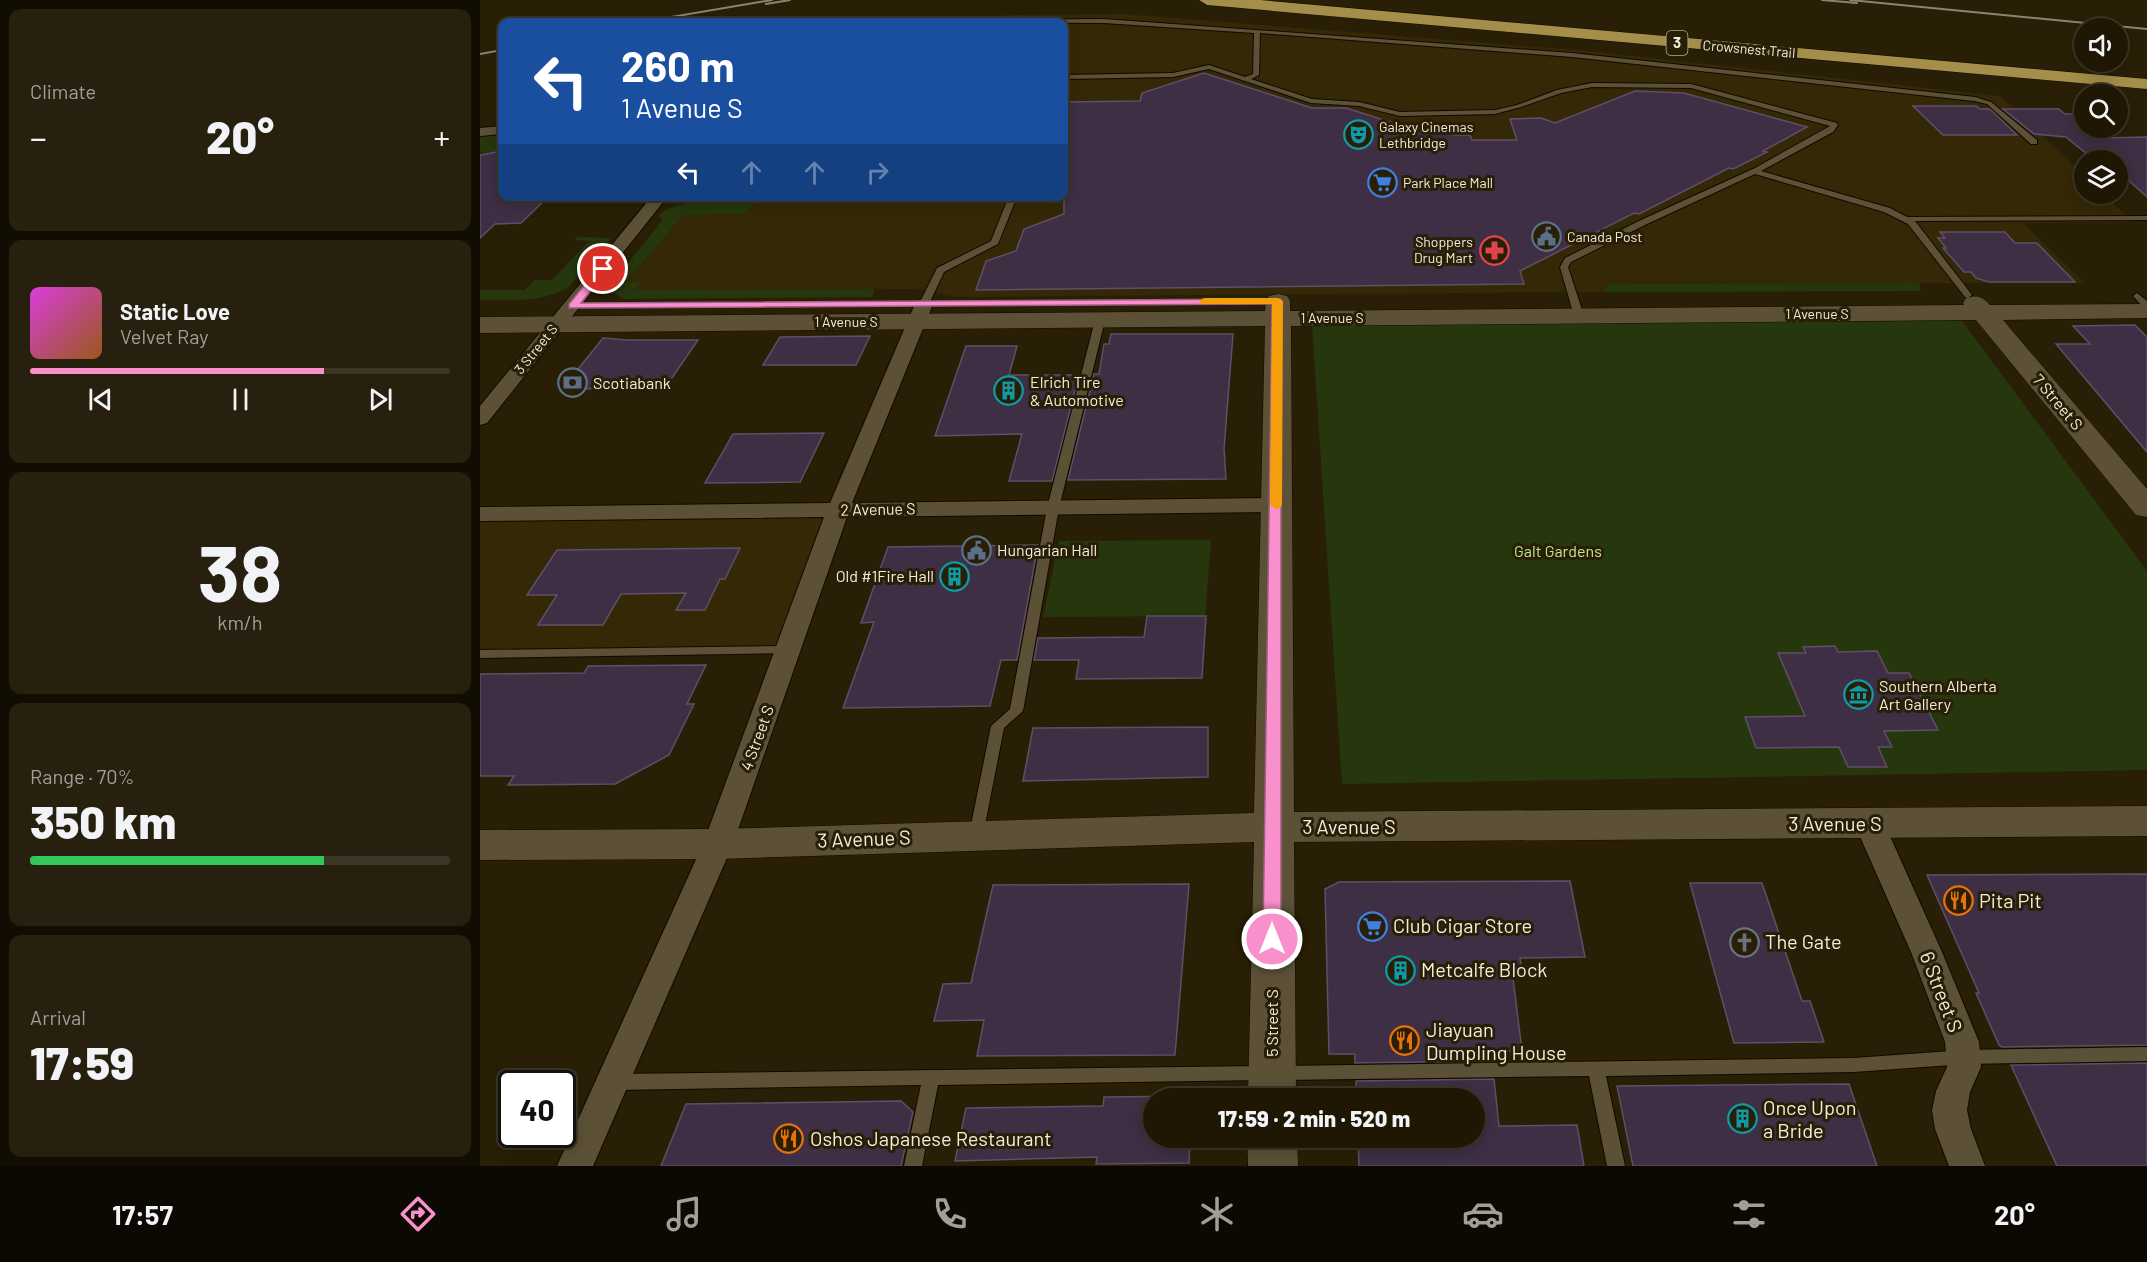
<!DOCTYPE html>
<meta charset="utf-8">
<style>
body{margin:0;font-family:Barlow,sans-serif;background:#27200e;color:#f1f3f6;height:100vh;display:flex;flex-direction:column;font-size:22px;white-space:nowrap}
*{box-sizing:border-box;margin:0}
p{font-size:20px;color:#a19f9a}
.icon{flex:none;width:33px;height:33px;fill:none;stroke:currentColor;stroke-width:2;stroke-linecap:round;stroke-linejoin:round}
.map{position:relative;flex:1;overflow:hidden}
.panel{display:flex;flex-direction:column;gap:9px;padding:9px;background:#110d02;width:480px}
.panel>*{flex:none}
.guide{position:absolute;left:18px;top:18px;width:570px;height:183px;border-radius:12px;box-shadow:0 3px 15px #0003,0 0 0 2px #3c3626;background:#1a4fa0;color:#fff;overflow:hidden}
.tools{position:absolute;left:1594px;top:18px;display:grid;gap:12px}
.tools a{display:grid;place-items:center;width:54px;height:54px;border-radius:50%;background:#1f1704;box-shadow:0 3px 15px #0003,0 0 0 2px #3c3626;font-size:30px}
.speed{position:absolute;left:18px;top:1070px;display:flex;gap:12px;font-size:30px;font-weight:700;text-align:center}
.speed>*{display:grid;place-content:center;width:78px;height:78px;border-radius:50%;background:#1f1704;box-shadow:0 3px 15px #0003,0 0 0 2px #3c3626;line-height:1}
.speed .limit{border:3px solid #111;border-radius:9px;background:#fff;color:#111}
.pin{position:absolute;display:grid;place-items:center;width:51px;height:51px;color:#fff;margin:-26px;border:3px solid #fff;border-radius:50%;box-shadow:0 2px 6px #0007}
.me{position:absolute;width:66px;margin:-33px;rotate:0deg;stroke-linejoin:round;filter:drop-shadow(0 0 4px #0008)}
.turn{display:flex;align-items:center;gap:21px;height:126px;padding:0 24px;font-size:27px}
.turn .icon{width:78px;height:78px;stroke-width:2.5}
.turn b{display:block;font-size:42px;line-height:51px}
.lanes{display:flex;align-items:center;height:57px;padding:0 24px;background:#0003;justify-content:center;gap:30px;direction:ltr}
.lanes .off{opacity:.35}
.big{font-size:45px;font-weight:800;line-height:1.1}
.panel .widget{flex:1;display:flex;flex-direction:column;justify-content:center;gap:9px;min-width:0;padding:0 21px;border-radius:12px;background:#27200e}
.panel .dial{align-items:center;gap:0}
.dial b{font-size:78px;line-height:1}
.song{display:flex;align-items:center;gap:18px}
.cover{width:72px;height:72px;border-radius:9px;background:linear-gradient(135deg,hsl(300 70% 55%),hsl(30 70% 35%))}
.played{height:6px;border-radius:3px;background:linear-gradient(90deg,#f890cc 70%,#3c3626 70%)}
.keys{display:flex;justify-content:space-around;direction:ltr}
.heat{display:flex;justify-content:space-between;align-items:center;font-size:33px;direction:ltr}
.charge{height:9px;border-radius:4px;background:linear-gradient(90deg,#34c759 70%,#3c3626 0)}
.trip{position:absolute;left:663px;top:1088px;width:342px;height:60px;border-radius:30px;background:#1f1704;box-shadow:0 3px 15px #0003,0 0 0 2px #3c3626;font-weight:800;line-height:60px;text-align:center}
.tab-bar{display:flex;height:96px;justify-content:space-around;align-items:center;background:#0c0902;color:#a19f9a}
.tab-bar .icon{width:42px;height:42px}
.tab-bar .on{color:#f890cc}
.tab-bar b{font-size:27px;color:#f1f3f6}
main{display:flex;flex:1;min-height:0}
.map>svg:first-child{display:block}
.built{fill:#352806}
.green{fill:#26370e}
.building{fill:#3e2f44;stroke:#5f4f67;stroke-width:1.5}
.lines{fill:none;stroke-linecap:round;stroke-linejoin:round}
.lane-casing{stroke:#120900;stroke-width:2}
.street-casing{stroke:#120900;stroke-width:2}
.secondary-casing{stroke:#120900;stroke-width:1}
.highway-casing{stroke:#120900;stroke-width:1}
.lane{fill:#5c5137;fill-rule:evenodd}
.street{fill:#5c5137;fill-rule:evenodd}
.secondary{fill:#5c5137;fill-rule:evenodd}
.highway{fill:#a48f4a;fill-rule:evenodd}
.rail{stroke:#8d8470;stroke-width:2}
.route{fill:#f890cc;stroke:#a15e85;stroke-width:1.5}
.slow{fill:#f59e0b}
.labels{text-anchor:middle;stroke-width:6;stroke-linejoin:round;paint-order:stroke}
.far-street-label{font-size:14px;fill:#f3ecdd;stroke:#291f06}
.far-poi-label{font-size:14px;fill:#f3ecdd;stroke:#291f06;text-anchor:start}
.shield{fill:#291f06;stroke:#b6ae9c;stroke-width:1.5}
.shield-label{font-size:15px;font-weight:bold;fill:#f3ecdd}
.poi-label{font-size:16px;fill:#f3ecdd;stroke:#291f06;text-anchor:start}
.street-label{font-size:16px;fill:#f3ecdd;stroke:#291f06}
.park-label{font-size:16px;fill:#bdea88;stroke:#291f06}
.near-street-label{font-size:20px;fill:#f3ecdd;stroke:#291f06}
.near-poi-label{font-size:20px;fill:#f3ecdd;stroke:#291f06;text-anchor:start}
</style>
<main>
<section class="panel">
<div class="widget"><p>Climate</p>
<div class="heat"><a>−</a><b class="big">20°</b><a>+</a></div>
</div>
<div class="widget">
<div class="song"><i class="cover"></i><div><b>Static Love</b><p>Velvet Ray</p></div></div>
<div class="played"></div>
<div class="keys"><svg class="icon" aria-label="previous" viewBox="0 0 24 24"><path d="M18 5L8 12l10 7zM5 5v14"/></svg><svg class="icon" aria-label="pause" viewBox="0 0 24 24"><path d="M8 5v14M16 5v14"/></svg><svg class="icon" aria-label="next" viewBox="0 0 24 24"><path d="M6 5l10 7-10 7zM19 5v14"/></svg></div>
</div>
<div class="widget dial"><b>38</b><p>km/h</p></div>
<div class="widget"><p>Range · 70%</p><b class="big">350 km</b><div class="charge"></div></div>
<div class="widget"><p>Arrival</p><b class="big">17:59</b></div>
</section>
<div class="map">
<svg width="1667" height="1166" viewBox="0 0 1667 1166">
<rect width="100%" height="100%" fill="#291f06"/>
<path class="built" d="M643 14 1097 50 1520 96 1605 176V194H1623L1653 222 1543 223 1605 283 1127 284 1124 292 476 297 438 289 154 290 160 282H147L203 214H267L279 197 584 196V22H349L354 17Z
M358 510 309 650 0 654V514Z"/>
<path class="green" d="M22 134V151L0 153V136Z
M207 203H274L267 214 203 215 147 281 161 282 155 290 395 289 392 297 144 299 127 289 182 221 179 215 187 209Z
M98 237 131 238 89 287C62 303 31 300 0 300V290H45L54 280H72L109 241 95 240Z
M1439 283 1441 291 1124 292 1127 284Z
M1482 321 1667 571V770L862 784 832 324Z
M731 540 725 616 563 617 579 541Z"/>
<path class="building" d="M724 73 832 108H866L929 128 940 124 974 135H990L992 140H1037L1030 119 1061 118 1075 123 1155 91 1204 93 1327 127 1283 151 1287 152 1253 169 1249 168 1159 214 1154 213 1040 271 1044 284 496 290 506 261 536 251 544 229 584 214V102L660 101 662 93Z
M1433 106H1496L1500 109H1510L1537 135H1463Z
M1523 109H1579L1585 114H1592L1605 124V128H1609L1621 138 1667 137V197L1647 179H1638V160H1614L1586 137 1554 134Z
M22 151V196H69L41 223 15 224 0 238V155Z
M1460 232H1525L1535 243H1557L1595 282H1509L1496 278 1491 272H1484L1463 248H1466L1458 238H1465Z
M1655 325 1667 337V452L1576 344H1610L1593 326Z
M631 334H753L744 449 746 479 588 480 614 374H619L624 344H629Z
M390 336 376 365H283L300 337Z
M123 338 147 340H218L185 388 82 389Z
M486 346H537L529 375H599L572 481H529L542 434 455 436Z
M344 433 320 482 225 483 253 434Z
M558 545 537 660H521L510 706 363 708 394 622 381 623 408 547Z
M260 548 245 579H240L225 610H196L206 593 141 594 123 625H58L77 595H47L77 550Z
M667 616H726L722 678 596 679 599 660H554L558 638 664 637Z
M1355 646 1358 652 1397 651 1408 673H1429L1458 730 1404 731 1412 747H1398L1407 767H1368L1359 747 1276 748 1265 717 1325 716 1298 653H1326L1323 647Z
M226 665 207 704H214L189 755 135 784 28 785 34 776H0V674L104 673 108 666Z
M728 727V777L543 781 553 728Z
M1667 874V1045L1522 1047 1519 1045 1496 993H1499L1447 875Z
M1090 881 1105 957 1040 958 1042 970H1032L1042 1051 1010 1052 1011 1061 875 1063V1054H849L845 889 859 882Z
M1210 883H1282L1322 1001H1330L1344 1042 1254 1043Z
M709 884 695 1055 497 1056 504 1020 454 1021 463 984 491 983 513 885Z
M1667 1063V1166H1577L1531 1065Z
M1014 1079 1019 1126 1097 1125 1104 1166H879L878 1137H994V1098H876V1081Z
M1369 1084 1397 1166H1153L1137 1086Z
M713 1096 674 1098V1137H710L709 1163 616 1164 617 1157 475 1161 486 1108 623 1106 624 1097Z
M421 1101 433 1112 421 1166H181L206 1104Z"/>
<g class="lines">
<defs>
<path id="lane" d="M624 19 1092 53 1495 97 1511 102 1557 140V144H1551L1507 104 1494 101 1092 57 780 33 779 75 771 79 832 99 879 102 920 112 1015 110 1037 105 1077 90 1112 83 1211 84 1357 123 1358 125 1353 132 1281 171 1410 208 1427 217 1667 216V220L1435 221 1492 295 1488 298 1485 297 1428 224 1404 212 1275 174 1167 224 1091 262 1088 267 1104 316 1099 319 1094 316 1080 267 1085 258 1161 220 1275 168 1350 126 1211 88 1112 87 1081 93 1041 107 1015 114 920 116 879 106 831 103 729 69 693 77 584 79V75L693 73 729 65 765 77 773 74 774 33 624 23 392 22 395 20Z
M535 197 536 199 518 244 464 272 449 304 444 307 439 304 457 268 511 241 527 201 178 202 174 200 178 198Z
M1657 293 1667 301V309L1664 308 1653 296Z
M620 317 625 320 579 508 543 711 524 728 503 835 501 839 496 840 491 839 489 835 511 726 530 709 567 508 615 320Z
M309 646 313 647 315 650 313 653 0 658V650Z
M1667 1047V1061L1485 1064 1374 1072 1126 1076 1145 1166H1127L1109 1076 802 1080 796 1078 793 1073 796 1068 802 1066 1374 1058 1485 1050Z
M784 1066 790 1068 793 1073 790 1078 784 1080 458 1085 442 1166H424L441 1085 136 1090 130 1087 127 1082 130 1077 136 1074Z"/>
<path id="street" d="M22 126V134L0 136V128Z
M172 196H188L7 423 0 425V406Z
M444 299 450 300 453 304 372 503 796 498 804 500 807 505 804 510 796 512 367 517 253 844 113 1166H77L223 844 344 517 0 521V507L350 503 435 304 438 300Z
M1389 812 1399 815 1404 823 1462 952 1499 1042 1501 1067 1490 1092 1487 1110 1491 1129 1505 1166H1469L1455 1129 1452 1110 1456 1091 1467 1067 1465 1042 1431 952 1374 823 1379 815Z"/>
<path id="secondary" d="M798 294 807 296 810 301V311L1484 305 1483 303 1486 298C1497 295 1502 296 1510 305L1667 304V318L1523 320 1667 489V517L1656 515 1496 320 811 326 814 812 1667 806V836L814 842 816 1098H768L774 842 238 859 0 860V830L238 829 774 813 785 326 0 333V317L785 311 786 301 789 296Z
M767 1137H817L818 1166H768Z"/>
<path id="highway" d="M719 0H780L1667 79V89L727 5Z"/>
</defs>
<use href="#lane" class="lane-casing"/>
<use href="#street" class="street-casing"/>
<use href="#secondary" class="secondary-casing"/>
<use href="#highway" class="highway-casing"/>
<use href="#lane" class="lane"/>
<use href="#street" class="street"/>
<use href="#secondary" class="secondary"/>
<use href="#highway" class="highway"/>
<path class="rail" d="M1342 0 1377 3
M1370 0 1667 29
M286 4 310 0
M162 22 292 0
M0 54 22 50"/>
</g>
<path class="route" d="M123 266 128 269 101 303 801 299V939L799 944 792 946 786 944 783 939 792 304 89 308V304L119 267Z"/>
<path class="slow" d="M724 298H798L803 301 802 505 800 508 796 509 790 505 792 304H720L719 301Z"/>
<defs>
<symbol id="theatre-ring" viewBox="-11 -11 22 22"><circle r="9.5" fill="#291f06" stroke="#0f9aa8" stroke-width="1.5"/><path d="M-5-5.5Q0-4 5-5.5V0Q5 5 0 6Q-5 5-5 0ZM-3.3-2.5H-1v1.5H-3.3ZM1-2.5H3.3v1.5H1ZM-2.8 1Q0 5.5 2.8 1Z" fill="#0f9aa8"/></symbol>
<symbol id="supermarket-ring" viewBox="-11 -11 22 22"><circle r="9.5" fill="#291f06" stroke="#3f7fe0" stroke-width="1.5"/><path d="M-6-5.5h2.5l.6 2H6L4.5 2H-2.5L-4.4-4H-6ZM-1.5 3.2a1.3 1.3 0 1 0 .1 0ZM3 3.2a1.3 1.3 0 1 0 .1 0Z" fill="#3f7fe0"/></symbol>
<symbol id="civic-ring" viewBox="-11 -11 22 22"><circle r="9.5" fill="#291f06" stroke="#5c6f8a" stroke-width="1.5"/><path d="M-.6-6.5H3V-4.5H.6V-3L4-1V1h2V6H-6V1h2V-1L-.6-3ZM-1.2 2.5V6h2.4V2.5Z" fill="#5c6f8a"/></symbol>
<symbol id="pharmacy-ring" viewBox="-11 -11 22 22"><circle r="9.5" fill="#291f06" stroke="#e0444e" stroke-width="1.5"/><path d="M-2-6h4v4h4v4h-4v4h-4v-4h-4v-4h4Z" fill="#e0444e"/></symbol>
<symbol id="bank-ring" viewBox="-11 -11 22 22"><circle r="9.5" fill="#291f06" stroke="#5c6f8a" stroke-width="1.5"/><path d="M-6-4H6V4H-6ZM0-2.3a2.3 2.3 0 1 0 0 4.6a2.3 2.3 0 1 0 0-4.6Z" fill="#5c6f8a"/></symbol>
<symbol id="building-ring" viewBox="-11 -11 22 22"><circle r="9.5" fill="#291f06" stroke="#0f9aa8" stroke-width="1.5"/><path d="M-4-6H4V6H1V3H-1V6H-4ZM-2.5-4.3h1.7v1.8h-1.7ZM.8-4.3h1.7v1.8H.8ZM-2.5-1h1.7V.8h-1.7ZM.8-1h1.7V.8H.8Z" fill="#0f9aa8"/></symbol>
<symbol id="museum-ring" viewBox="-11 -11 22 22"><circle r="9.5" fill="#291f06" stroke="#0f9aa8" stroke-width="1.5"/><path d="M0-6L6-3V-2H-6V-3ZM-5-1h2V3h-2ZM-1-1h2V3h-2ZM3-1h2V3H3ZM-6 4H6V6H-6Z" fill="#0f9aa8"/></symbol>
<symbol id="restaurant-ring" viewBox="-11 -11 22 22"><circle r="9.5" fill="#291f06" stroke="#e8710a" stroke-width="1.5"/><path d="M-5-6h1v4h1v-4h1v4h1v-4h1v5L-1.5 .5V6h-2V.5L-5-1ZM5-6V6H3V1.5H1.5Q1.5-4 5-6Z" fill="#e8710a"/></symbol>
<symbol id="church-ring" viewBox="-11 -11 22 22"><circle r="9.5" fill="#291f06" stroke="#6b7280" stroke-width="1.5"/><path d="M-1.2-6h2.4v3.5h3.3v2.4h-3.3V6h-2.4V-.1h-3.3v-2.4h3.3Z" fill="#6b7280"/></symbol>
</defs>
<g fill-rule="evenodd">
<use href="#theatre-ring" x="862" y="118" width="33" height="33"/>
<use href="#supermarket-ring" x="886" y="166" width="33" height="33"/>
<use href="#civic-ring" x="1050" y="220" width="33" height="33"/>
<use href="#pharmacy-ring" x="998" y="234" width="33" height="33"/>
<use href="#bank-ring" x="76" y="366" width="33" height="33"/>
<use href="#building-ring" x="512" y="374" width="33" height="33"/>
<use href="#civic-ring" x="480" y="534" width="33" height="33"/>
<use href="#building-ring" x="458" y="560" width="33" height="33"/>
<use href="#museum-ring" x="1362" y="678" width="33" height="33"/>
<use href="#restaurant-ring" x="1462" y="884" width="33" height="33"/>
<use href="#supermarket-ring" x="876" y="910" width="33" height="33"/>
<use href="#church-ring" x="1248" y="926" width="33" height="33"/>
<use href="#building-ring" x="904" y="954" width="33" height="33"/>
<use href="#restaurant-ring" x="908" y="1024" width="33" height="33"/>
<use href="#building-ring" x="1246" y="1102" width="33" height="33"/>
<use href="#restaurant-ring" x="292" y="1122" width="33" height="33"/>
</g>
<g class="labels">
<g class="far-street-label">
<text transform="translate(1269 49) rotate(5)" y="5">Crowsnest Trail</text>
<text x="1337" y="319">1 Avenue S</text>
<text x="852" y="323">1 Avenue S</text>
<text x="366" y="327">1 Avenue S</text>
<text transform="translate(56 349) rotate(-51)" y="5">3 Street S</text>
</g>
<g class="far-poi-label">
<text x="899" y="132">Galaxy Cinemas<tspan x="899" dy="16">Lethbridge</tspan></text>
<text x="923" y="188">Park Place Mall</text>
<text x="1087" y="242">Canada Post</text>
<text x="993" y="247" text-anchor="end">Shoppers<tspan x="993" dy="16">Drug Mart</tspan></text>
</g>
<rect class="shield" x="1186.5" y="31" width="21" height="24" rx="4.5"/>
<g class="shield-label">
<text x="1197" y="48">3</text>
</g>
<g class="poi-label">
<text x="550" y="388">Elrich Tire<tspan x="550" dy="18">&amp; Automotive</tspan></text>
<text x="113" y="389">Scotiabank</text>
<text x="517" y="556">Hungarian Hall</text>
<text x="454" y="582" text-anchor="end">Old #1Fire Hall</text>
<text x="1399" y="692">Southern Alberta<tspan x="1399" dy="18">Art Gallery</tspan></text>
</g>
<g class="street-label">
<text transform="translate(1578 402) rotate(50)" y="6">7 Street S</text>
<text transform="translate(398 509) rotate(-1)" y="6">2 Avenue S</text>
<text transform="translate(277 738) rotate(-70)" y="6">4 Street S</text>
<text transform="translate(792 1023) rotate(-90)" y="6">5 Street S</text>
</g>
<g class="park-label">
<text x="1078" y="557">Galt Gardens</text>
</g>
<g class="near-street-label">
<text x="1355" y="831">3 Avenue S</text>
<text x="869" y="834">3 Avenue S</text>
<text transform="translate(384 839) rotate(-2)" y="7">3 Avenue S</text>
<text transform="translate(1461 992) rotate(69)" y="7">6 Street S</text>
</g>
<g class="near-poi-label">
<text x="1499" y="908">Pita Pit</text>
<text x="913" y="933">Club Cigar Store</text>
<text x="1285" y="949">The Gate</text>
<text x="941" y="977">Metcalfe Block</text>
<text x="946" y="1037">Jiayuan<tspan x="946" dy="23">Dumpling House</tspan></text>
<text x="1283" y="1115">Once Upon<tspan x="1283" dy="23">a Bride</tspan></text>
<text x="330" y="1146">Oshos Japanese Restaurant</text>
</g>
</g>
</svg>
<div class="tools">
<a><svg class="icon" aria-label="sound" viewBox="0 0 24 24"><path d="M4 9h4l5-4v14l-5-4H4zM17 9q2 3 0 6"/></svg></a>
<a><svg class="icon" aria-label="search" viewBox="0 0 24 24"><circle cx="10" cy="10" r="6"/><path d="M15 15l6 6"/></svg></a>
<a><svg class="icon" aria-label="layers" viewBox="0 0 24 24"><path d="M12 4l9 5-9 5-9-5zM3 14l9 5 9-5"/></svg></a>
</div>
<div class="speed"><div class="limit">40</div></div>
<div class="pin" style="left:123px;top:269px;background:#d93025"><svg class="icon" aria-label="arrive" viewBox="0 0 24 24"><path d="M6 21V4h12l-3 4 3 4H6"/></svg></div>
<svg class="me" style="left:792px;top:939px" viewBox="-20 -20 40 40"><circle r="17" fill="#f890cc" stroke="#fff" stroke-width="3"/><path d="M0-11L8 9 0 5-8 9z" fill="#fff"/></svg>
<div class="trip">17:59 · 2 min · 520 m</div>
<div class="guide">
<div class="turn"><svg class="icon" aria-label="left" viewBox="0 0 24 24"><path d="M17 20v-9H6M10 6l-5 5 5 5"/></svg><div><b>260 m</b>1 Avenue S</div></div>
<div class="lanes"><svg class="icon" aria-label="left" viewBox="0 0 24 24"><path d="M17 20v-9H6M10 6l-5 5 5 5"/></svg><svg class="icon off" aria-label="ahead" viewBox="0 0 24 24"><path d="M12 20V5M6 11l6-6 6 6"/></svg><svg class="icon off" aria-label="ahead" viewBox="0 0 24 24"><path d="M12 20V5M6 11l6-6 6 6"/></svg><svg class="icon off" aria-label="right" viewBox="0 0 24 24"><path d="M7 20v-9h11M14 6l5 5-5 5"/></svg></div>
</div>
</div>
</main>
<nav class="tab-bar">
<b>17:57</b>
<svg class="icon on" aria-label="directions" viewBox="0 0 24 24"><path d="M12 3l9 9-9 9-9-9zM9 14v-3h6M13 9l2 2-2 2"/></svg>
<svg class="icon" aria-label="music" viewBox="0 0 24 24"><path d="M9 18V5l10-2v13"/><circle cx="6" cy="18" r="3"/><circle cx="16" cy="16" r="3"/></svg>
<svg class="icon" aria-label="phone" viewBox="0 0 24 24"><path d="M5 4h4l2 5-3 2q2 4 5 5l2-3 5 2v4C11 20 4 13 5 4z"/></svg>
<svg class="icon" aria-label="climate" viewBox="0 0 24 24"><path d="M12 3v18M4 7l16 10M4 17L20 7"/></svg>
<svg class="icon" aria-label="car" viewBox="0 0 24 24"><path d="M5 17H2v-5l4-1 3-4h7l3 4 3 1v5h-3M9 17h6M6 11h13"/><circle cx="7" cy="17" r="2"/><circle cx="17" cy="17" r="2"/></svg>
<svg class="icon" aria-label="filters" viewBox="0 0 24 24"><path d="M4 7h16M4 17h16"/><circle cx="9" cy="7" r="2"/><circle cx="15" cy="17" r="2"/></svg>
<b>20°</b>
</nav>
